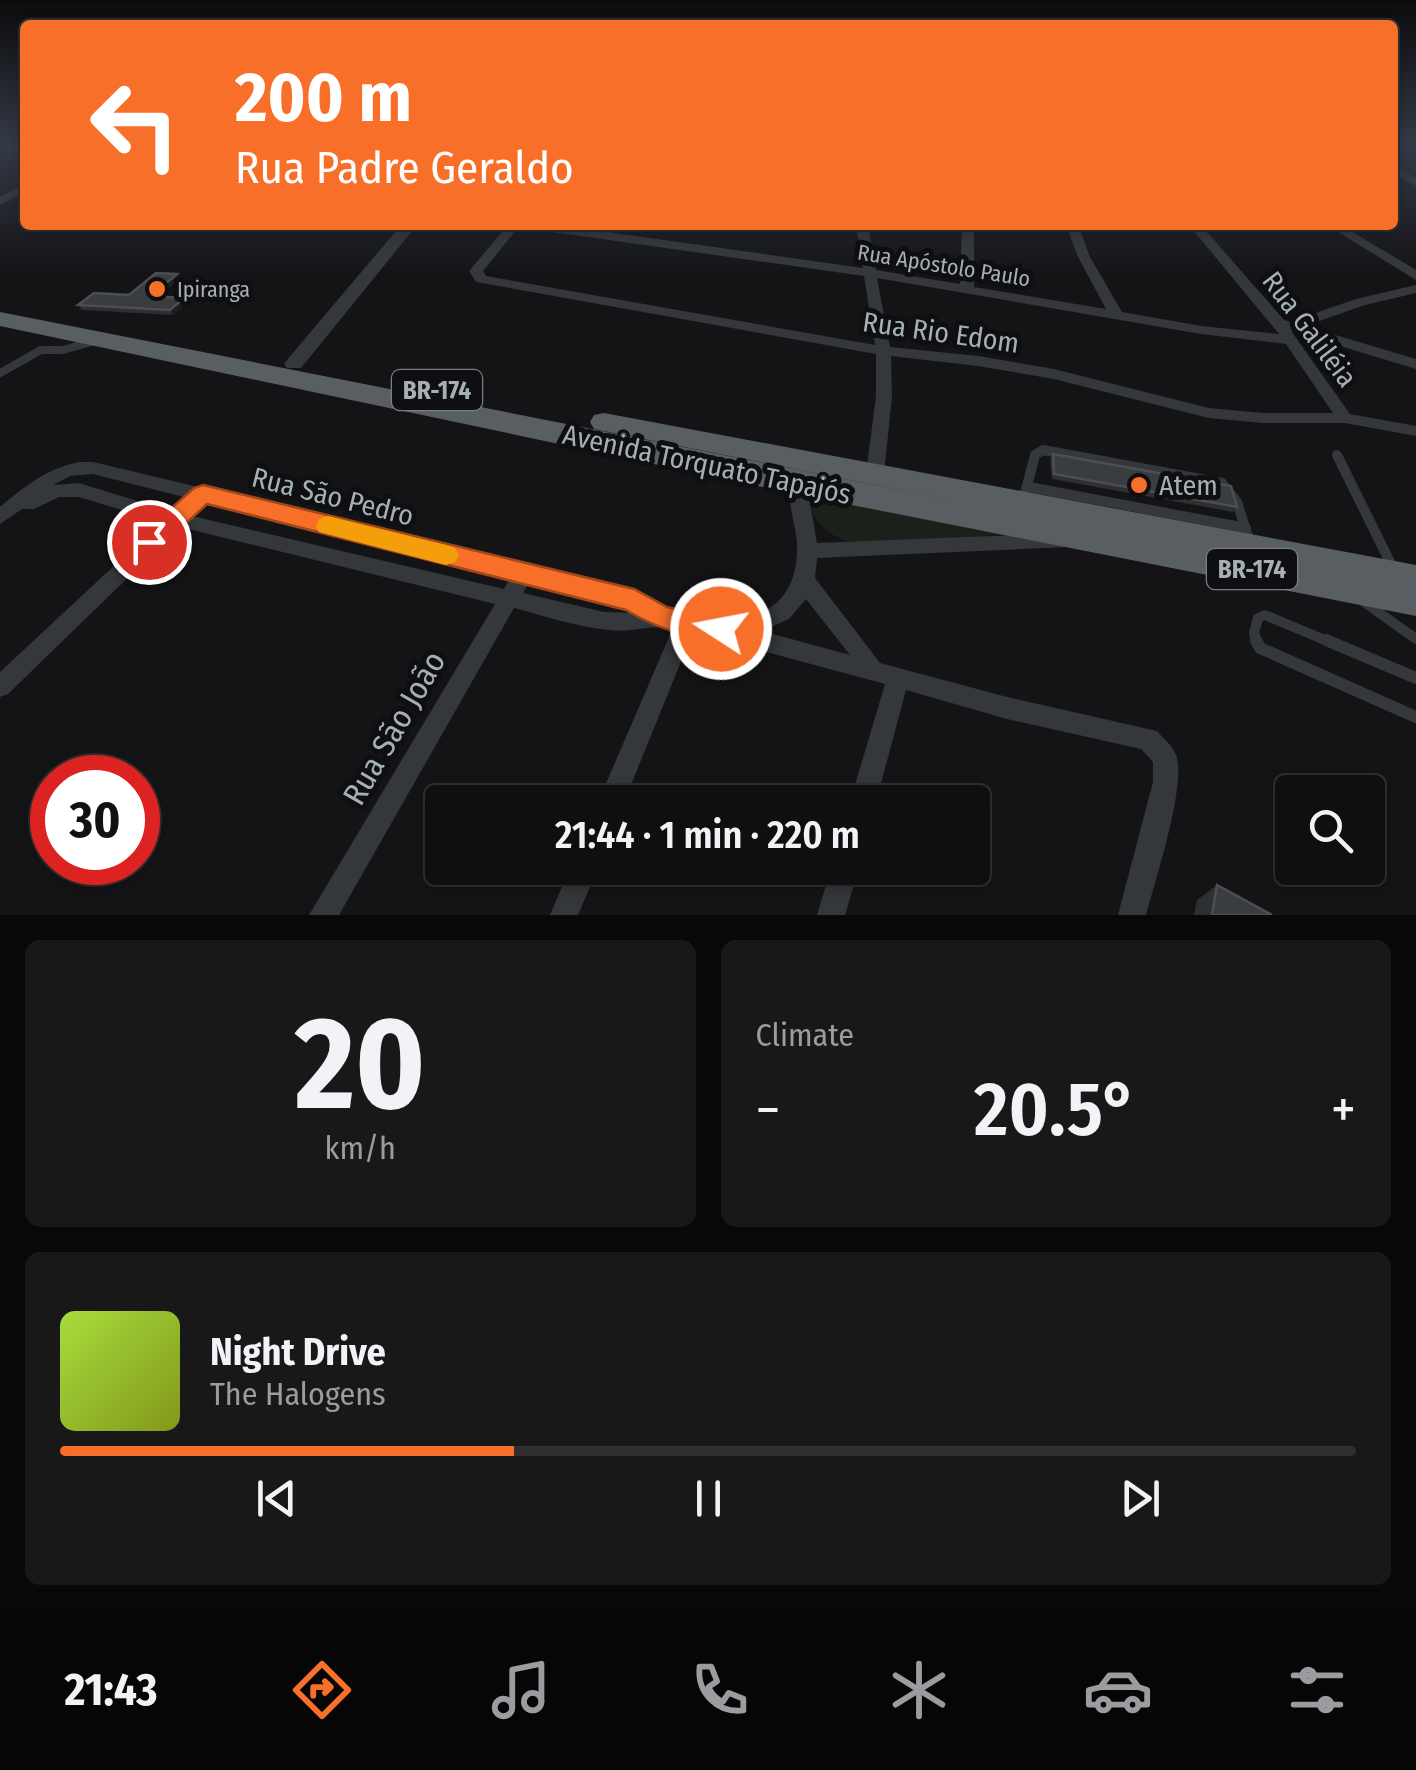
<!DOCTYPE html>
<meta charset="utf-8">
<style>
body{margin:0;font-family:"Fira Sans Condensed",sans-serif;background:#181819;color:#f1f3f6;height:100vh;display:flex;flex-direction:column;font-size:38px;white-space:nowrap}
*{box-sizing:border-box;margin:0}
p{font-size:32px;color:#9b9c9f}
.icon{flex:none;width:55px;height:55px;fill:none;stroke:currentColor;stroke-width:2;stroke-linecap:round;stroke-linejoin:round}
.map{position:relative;height:915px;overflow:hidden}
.sheet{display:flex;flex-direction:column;gap:25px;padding:25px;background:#080809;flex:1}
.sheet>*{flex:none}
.guide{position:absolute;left:20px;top:20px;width:1378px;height:210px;border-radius:10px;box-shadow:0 5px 15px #0003,0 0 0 2px #2f2f30;background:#f86f2a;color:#fff;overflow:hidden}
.controls{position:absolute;left:1275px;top:775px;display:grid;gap:20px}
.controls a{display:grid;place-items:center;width:110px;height:110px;border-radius:10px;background:#0f0f10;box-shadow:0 5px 15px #0003,0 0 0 2px #2f2f30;font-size:50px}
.speed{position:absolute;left:30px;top:755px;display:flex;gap:20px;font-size:50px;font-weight:700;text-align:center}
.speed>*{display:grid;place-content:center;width:130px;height:130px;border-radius:50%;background:#0f0f10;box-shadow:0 5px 15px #0003,0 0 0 2px #2f2f30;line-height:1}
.speed .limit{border:15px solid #d22;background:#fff;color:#111}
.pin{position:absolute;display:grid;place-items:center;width:85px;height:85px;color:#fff;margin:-42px;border:5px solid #fff;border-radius:50%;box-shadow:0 2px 10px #0007}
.me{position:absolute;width:110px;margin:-55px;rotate:281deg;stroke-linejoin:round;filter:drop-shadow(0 0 8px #0008)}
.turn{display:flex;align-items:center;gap:35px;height:210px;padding:0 50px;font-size:45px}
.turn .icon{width:130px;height:130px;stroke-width:2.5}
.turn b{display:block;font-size:70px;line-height:85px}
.big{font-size:75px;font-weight:600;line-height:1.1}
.sheet .card{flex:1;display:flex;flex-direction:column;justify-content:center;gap:15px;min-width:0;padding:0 35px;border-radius:15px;background:#181819}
.sheet .dial{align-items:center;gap:0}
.dial b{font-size:130px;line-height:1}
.song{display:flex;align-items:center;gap:30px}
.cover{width:120px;height:120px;border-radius:15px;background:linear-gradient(135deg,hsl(80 70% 55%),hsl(70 70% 35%))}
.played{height:10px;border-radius:5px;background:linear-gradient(90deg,#f86f2a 35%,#2f2f30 35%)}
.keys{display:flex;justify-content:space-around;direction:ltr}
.heat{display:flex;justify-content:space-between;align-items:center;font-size:55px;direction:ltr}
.sheet .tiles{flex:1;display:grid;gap:25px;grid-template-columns:1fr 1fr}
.card:last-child{grid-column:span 2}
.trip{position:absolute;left:425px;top:785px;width:565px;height:100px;border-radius:10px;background:#0f0f10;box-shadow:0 5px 15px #0003,0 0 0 2px #2f2f30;font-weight:600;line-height:100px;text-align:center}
.menu{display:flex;height:160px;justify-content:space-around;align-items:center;background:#060606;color:#9b9c9f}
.menu .icon{width:70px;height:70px}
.menu .active{color:#f86f2a}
.menu b{font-size:45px;color:#f1f3f6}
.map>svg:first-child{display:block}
.green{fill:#1b211a}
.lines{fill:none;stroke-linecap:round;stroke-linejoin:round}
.service-far2{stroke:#35383b;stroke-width:8}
.service-far1{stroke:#35383b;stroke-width:10}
.service{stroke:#35383b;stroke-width:12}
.minor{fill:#35383b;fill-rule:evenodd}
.tertiary{fill:#35383b;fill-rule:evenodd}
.trunk{fill:#595e63;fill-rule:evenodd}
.wall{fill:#2d2f31}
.shaded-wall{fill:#1e1e20}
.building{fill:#3a3d3f;stroke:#4b4f52;stroke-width:2.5}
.route{fill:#f86f2a;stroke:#a1481b;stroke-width:2.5}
.slow{fill:#f59e0b}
.poi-dot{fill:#f86f2a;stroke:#0f0f11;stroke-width:4}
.labels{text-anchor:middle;stroke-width:10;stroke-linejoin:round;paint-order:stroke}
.far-street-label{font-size:22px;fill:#a5b0b6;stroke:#0f0f11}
.far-poi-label{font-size:22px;fill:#a5b0b6;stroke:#0f0f11;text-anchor:start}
.shield{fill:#0f0f11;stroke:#788084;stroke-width:2.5}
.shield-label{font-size:25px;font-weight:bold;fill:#a5b0b6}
.street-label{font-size:28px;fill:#a5b0b6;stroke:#0f0f11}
.poi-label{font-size:28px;fill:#a5b0b6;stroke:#0f0f11;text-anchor:start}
.near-street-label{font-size:32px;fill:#a5b0b6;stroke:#0f0f11}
</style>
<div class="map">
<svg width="1416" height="915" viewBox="0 0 1416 915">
<rect width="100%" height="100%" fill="#141416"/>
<path class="green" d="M814 493 1007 534C961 537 912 546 866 545 841 544 801 522 814 493Z"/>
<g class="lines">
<path class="service-far2" d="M0 373 41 350H63L95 341"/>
<path class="service-far1" d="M1337 455 1393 568
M1029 487 1246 528
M1023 501 1035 455 1043 450 1222 483 1237 502 1250 543
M1364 602 1416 639
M1257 643 1254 633 1258 618 1265 615 1332 643"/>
<path class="service" d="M1256 640 1260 648 1416 717
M1326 640 1416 678"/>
<path class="minor" d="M1392 164 1416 178V186L1392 172Z
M25 184V192L0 205V197Z
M508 225H520L483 271 486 276 875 345 864 276 531 229 525 225H557L863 268 856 225H868L876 270 960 284 962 225H974V287L1106 309 1078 257 1066 225H1078L1090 257 1122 312 1201 326 1279 334 1189 225H1201L1284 320 1290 322 1356 299 1416 285V293L1365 305 1305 326 1416 359V369L1291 331 1350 414 1416 426V436L1345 423H1263L1209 418 1054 379 978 366 891 356 892 396 884 474 875 480 866 474 876 396V354L476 282 469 271ZM877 278 1201 334 1286 344 1333 413H1263L1209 408 1054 369 978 356 890 347Z
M1327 225H1341L1416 270V280Z
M79 462H93L634 591C646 596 656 605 668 610 728 629 799 625 797 545 797 530 788 505 790 491 791 485 798 476 801 471L807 469 816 475 808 491 817 543 1068 533 1075 535 1078 540 1075 545 1068 547 817 558 815 578 880 663 1007 697 1157 731C1163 738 1173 746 1176 755 1187 784 1155 881 1146 915H1118L1153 782V762L1141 749 1007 719 906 690 876 802H850L885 684 693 632 624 802H598L673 628C652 624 631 633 609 630 577 627 545 616 514 608L339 915H309L495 604 180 527 8 694 0 697V672L161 522 79 497H59L34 509H22L0 524V507C25 486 46 469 79 462ZM93 474 188 498 173 512 79 483 53 485 70 476ZM206 502 510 578 504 589 192 516ZM529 582 628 607 637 613 604 612 523 593ZM806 599 850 655 762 631 789 619Z
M570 868H598L578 915H550Z
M831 868H859L845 915H817Z"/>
<path class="tertiary" d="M401 225H417L301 368H287L284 364 287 360Z"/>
<path class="trunk" d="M0 312 971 504 604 431 594 429 590 422 594 415 604 413 1416 565V616L801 495 0 326Z"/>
</g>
<path class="wall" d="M177 274 179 279 159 297 184 298 186 303 173 315 82 310 78 305 129 295Z
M1053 454 1237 507 1233 512 1052 479 1050 460Z
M1217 885 1272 915H1194L1197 900Z"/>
<path class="shaded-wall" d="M177 274 179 279 154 301 151 296Z
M184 298 186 303 173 315 170 310Z"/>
<path class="building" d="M156 273 177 274 151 296 184 298 170 310 78 305 94 293 129 295Z
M1053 454 1231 486 1237 507 1054 474Z
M1217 885 1272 915H1212Z"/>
<linearGradient id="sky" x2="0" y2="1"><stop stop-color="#0b0b0c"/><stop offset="0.53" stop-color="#343a47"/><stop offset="1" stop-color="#343a47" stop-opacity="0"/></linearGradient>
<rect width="1416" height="274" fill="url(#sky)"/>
<path class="route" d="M203 485 634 589 667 607 731 620 735 629 731 637C703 647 651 625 626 610L207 504 158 549H140L137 542 140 536 194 488Z"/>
<path class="slow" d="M328 516 446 545 455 548 459 555 455 562 446 565 319 532 316 526 319 519Z"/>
<g class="poi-dot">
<circle cx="157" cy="289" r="10"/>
<circle cx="1139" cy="485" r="10"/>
</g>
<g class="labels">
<g class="far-street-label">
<text transform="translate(944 265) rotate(9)" y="8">Rua Apóstolo Paulo</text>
</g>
<g class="far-poi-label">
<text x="177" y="297">Ipiranga</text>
</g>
<g class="shield">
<rect x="392" y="370" width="90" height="40" rx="8"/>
<rect x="1207" y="549" width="90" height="40" rx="8"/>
</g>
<g class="shield-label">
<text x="437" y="399">BR-174</text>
<text x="1252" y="578">BR-174</text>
</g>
<g class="street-label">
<text transform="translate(1310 329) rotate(53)" y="10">Rua Galiléia</text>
<text transform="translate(941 332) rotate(8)" y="10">Rua Rio Edom</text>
<text transform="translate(707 464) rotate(12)" y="10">Avenida Torquato Tapajós</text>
<text transform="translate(333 496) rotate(14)" y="10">Rua São Pedro</text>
</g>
<g class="poi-label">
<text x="1159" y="495">Atem</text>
</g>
<g class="near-street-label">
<text transform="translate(394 728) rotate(-60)" y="11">Rua São João</text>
</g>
</g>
</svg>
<div class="controls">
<a><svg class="icon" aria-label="search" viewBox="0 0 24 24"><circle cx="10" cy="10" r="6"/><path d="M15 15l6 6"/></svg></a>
</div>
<div class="speed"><div class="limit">30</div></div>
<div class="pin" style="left:149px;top:542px;background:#d93025"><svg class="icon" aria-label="arrive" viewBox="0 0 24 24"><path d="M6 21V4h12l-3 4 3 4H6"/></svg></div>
<svg class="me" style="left:721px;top:629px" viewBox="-20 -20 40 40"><circle r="17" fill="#f86f2a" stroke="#fff" stroke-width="3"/><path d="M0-11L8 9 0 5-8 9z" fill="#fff"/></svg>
<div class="trip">21:44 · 1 min · 220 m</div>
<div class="guide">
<div class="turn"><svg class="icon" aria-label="left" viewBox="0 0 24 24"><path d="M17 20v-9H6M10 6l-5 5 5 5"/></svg><div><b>200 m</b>Rua Padre Geraldo</div></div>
</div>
</div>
<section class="sheet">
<div class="tiles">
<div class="card dial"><b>20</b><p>km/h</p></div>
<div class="card"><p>Climate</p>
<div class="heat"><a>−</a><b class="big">20.5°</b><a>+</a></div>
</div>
<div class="card">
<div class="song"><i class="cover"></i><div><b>Night Drive</b><p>The Halogens</p></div></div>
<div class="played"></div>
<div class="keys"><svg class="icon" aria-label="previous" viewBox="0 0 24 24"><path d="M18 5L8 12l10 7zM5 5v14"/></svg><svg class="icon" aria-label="pause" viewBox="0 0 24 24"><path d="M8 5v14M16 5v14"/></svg><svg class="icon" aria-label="next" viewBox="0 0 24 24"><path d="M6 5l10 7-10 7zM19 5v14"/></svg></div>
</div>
</div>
</section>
<nav class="menu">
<b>21:43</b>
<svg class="icon active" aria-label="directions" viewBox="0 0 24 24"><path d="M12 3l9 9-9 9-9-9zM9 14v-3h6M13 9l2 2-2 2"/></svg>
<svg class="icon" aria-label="music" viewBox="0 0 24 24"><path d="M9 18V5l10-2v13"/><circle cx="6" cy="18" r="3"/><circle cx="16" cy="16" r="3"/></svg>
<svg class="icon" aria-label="phone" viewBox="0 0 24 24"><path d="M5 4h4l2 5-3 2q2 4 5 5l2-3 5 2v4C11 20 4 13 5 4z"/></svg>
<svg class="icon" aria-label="climate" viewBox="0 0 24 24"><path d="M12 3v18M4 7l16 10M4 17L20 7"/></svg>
<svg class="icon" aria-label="car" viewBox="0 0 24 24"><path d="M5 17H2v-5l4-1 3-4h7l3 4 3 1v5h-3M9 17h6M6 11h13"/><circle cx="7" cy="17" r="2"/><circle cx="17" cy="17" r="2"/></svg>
<svg class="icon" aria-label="filters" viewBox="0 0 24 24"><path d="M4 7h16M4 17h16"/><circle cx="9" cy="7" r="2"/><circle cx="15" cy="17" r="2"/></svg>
</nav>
